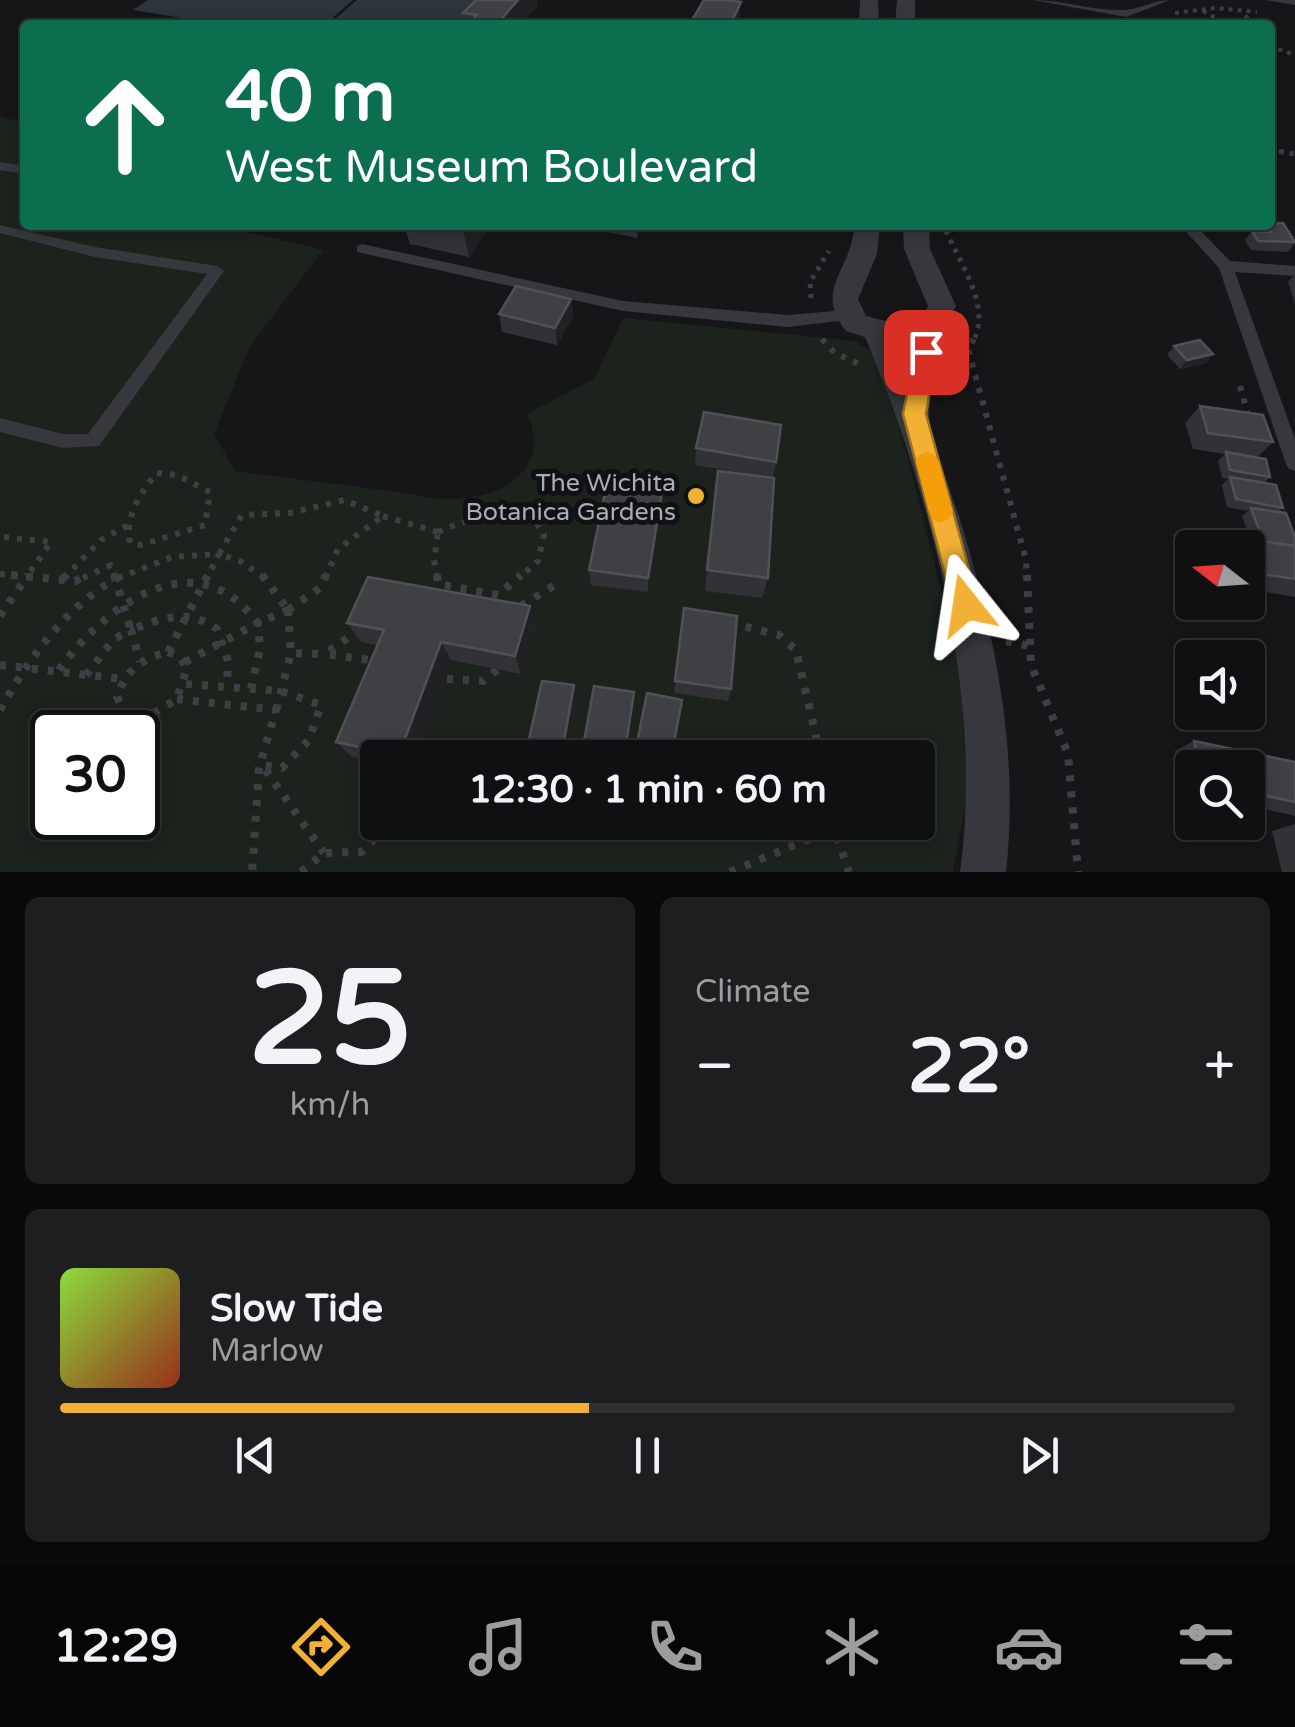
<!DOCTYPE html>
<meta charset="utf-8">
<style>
body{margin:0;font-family:"Varela Round",sans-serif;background:#1e1e20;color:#f1f3f6;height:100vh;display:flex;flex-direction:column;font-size:38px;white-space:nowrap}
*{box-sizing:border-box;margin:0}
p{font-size:32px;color:#9c9d9f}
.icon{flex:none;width:55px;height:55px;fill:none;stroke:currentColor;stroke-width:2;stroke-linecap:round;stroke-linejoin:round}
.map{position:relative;height:872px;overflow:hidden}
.side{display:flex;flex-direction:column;gap:25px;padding:25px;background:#09090a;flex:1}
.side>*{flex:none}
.guide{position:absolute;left:20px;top:20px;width:1255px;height:210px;border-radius:10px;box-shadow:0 5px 15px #0003,0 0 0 2px #303032;background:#0b6e4f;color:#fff;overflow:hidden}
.needle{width:65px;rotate:287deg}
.controls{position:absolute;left:1175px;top:530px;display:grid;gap:20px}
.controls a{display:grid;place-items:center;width:90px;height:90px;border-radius:10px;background:#101012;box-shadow:0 5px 15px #0003,0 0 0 2px #303032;font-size:50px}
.speed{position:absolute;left:30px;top:710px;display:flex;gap:20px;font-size:50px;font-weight:700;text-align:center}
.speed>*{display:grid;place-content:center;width:130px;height:130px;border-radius:50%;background:#101012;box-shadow:0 5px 15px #0003,0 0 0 2px #303032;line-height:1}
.speed .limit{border:5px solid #111;border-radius:15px;background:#fff;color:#111}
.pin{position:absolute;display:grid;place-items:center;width:85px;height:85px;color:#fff;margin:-42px;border-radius:20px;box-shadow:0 5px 15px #0006}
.me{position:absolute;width:110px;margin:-55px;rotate:345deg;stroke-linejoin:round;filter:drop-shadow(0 0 8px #0008)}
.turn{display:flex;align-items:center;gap:35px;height:210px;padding:0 40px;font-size:45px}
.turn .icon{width:130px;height:130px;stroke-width:2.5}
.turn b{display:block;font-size:70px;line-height:85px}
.big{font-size:75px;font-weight:700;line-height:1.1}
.side .card{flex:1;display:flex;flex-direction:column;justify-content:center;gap:15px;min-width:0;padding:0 35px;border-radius:15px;background:#1e1e20}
.side .dial{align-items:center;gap:0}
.dial b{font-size:130px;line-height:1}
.song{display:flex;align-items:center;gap:30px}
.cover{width:120px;height:120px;border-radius:15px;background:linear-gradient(135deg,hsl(90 70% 55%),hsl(10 70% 35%))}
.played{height:10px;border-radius:5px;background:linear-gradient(90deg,#f2b134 45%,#303032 45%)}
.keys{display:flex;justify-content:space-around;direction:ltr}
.heat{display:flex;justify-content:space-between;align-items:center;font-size:55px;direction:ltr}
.side .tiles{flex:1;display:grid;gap:25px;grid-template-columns:1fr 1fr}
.card:last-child{grid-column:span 2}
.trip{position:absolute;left:360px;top:740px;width:575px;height:100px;border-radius:10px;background:#101012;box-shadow:0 5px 15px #0003,0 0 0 2px #303032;font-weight:700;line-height:100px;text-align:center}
.tab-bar{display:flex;height:160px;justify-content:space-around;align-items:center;background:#060607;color:#9c9d9f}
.tab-bar .icon{width:70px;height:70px}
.tab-bar .selected{color:#f2b134}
.tab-bar b{font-size:45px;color:#f1f3f6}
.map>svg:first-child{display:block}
.green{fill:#1c231d;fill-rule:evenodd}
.water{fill:#2c353c}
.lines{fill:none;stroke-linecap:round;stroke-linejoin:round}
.path-far3{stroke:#3d3f44;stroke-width:4;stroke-dasharray:4 5;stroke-linecap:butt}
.path-far2{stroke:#3d3f44;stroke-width:5;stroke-dasharray:4 6;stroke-linecap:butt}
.path-far1{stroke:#3d3f44;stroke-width:6;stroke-dasharray:5 8;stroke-linecap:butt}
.path{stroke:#3d3f44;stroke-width:8;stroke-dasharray:6 10;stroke-linecap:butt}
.service{fill:#37383d;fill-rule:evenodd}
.minor{fill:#37383d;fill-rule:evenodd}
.wall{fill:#323236}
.shaded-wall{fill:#212124}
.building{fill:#3f3f44;stroke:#4f5156;stroke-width:2.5}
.route{fill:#f2b134;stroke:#9d7322;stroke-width:2.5}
.slow{fill:#f59e0b}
.poi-dot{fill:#f2b134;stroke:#111113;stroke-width:4}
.labels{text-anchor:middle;stroke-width:10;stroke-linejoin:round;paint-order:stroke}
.poi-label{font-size:25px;fill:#a8adb8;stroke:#111113;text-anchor:end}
</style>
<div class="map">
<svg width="1295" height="872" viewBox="0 0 1295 872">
<rect width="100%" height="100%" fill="#161618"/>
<path class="green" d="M0 117 25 122V225H218L323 250 250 346 214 434 235 471C287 478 339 484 391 491 413 494 438 501 460 499 508 495 551 465 527 414L594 379 623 318 854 341 874 352 906 451 960 666 967 796 953 872H0ZM52 732H138V818H52ZM378 758H918V822H378Z"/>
<path class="water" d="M148 0H353L324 25H225L133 10Z
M357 0H493L470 25H328Z"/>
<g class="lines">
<path class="path-far3" d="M1203 11 1229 25
M1175 13 1215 8 1257 12
M1239 25 1251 12
M1270 46 1295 55
M1270 150 1284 152"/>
<path class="path-far2" d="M1270 150 1295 154
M946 231C960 263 992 308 973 341
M811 298 810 282 829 251"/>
<path class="path-far1" d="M822 339 835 353 861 365
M974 339 968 349 1026 560 1027 578
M1240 386 1249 418
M157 473 177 475 210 492 205 525 141 545 130 543C125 516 140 493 157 473Z
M383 516 438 532
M438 532C473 517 496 510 534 519L544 534 538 561 519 578
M4 537 51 542 26 578
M0 574 38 578
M64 578 101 540 127 526
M83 578 111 565 115 578
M118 578 172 557 219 554 207 578
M264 578 242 562 219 554 242 515 290 513 344 500 383 516 338 549 325 578
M437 578 434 560 438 532"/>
<path class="path" d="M11 575 75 581 88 575
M114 575 131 630C161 618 189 608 217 629L228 661 227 686
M262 575 288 610
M437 575 438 584 498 595 521 575
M1027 575 1031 665 1068 754 1078 872
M63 579 67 575
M521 606 558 583
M288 610 291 653
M288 610 320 588 326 575
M0 616 28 575
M730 623 779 635 796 650 821 758
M360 629 325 654 377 661
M1006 641 1029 646
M168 652 179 656 187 668 176 700 147 717 125 713 117 697C125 671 142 658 168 652Z
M168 652 208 575
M185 662 258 623 260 649 251 689
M0 665 122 679
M59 670C94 620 173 550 236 600 244 606 251 616 258 623L288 610
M86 675 114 639 131 630 140 662
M447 679 483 681 502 666
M186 684 281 691 321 705 309 740 282 768 262 765 324 853
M177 699 276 710 259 768 252 872
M0 710C30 657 67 604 123 575
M276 710 291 653 325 654
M832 822 849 872
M301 872 324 853 361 852 393 822
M730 872 833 829"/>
<path class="service" d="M1033 0C1063 0 1093 11 1123 10 1139 10 1153 0 1170 0L1126 17Z
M1266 0H1295V5Z
M0 162 25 166V174L0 170Z
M0 225 95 247 217 266 224 271 99 446 63 448 0 432V418L63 434H88L207 274 95 257 0 233Z
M1180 225H1195L1230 261 1295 266V276L1235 272 1295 439V471L1289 469 1286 464 1219 268Z
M362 244 623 301 788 315 847 310 855 315 847 320 788 327 623 311 357 252V246Z"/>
<path class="minor" d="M860 0H878L879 25H859Z
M897 0H915V25H895Z
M854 225H880L877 254 858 299 866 316 909 327 914 334 928 306 904 249 903 225H929L930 249 956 306C939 337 931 381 929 416 928 431 958 511 964 533 997 645 1019 755 1006 872H960C984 700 932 495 865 337L846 331C812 289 853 270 854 225ZM913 334 907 365 898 344 909 341Z"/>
</g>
<path class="wall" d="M538 5 521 25H465L463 13Z
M404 225H491L469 257 410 244Z
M574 225H643L637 238Z
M1263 225H1270L1295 243 1288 252 1251 250 1245 240 1252 231H1258Z
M1295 274V304L1288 282Z
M571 299 573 317 557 345 502 332 499 314Z
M1174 346 1213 354 1206 363 1180 369 1167 355Z
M1200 406 1273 442 1256 458 1270 477 1264 483 1283 508 1278 512 1295 537V597L1248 589V548H1224L1236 537 1250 539 1242 516 1248 511 1227 507 1222 485 1228 479 1222 478 1218 461 1225 454 1193 449 1185 423Z
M696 448 776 462 773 478 695 465Z
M718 471 768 578 762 598 705 591Z
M662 502 648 592 591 585 589 570Z
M530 606 536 626 521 674 451 660 416 758H378V762L352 757 336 742 377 645 361 642 347 623Z
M684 608 731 689 728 701 674 693Z
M574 685 577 697 566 758H528L526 753Z
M1194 741 1295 762V816L1248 805V768H1192V793L1182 791 1175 751Z
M1295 824V872H1282L1272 831Z"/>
<path class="shaded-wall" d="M518 0H537L538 5 521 25H496Z
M741 2 739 25H730Z
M462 225H491L469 257Z
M637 225H643L637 238Z
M571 299 573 317 557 345 555 328Z
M1213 354 1206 363 1180 369 1187 360Z
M663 486 662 502 648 592V578Z
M530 606 536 626 521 674 515 656Z
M441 642 451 660 416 758H401L399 755Z
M574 685 577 697 566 758H561Z
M634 692V704L626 758H624Z"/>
<path class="building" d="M476 0H518L496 25H468L477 15 463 13Z
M704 0H728L741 2 730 25H689Z
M1270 223H1283L1295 242 1258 241 1252 231 1271 232 1267 225H1270Z
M516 286 571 299 555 328 499 314Z
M1200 340 1213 354 1187 360 1174 346Z
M1200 406 1263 415 1273 442 1208 433Z
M704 412 781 425 776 462 696 448Z
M1226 452 1266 459 1270 477 1230 470Z
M718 471 774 478 768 578 707 570Z
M1230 477 1276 485 1283 508 1236 499Z
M608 479 663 486 648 578 589 570Z
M1251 508 1286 513 1295 537V546L1263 541Z
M1236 537 1295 546V579L1248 572V548H1239Z
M368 577 530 606 515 656 441 642 399 755 336 742 384 630 347 623Z
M684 608 737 616 731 689 675 681Z
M542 681 574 685 561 758 526 753Z
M594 686 634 692 624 758H581Z
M647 693 682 700 671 758H634Z
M1194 741 1295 762V802L1248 792V768H1200Z"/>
<path class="route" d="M926 344 936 352 926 414 979 605 975 613 966 617 956 613 953 605 903 414 915 352Z"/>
<path class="slow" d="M927 452 935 455 939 462 953 512 949 519 941 523 932 519 929 512 916 462 919 455Z"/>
<circle class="poi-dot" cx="696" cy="496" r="10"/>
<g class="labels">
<g class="poi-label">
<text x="676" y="491">The Wichita<tspan x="676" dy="29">Botanica Gardens</tspan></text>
</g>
</g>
</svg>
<div class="controls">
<a><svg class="needle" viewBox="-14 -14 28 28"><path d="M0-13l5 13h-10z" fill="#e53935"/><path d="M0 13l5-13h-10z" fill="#9c9d9f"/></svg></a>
<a><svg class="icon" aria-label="sound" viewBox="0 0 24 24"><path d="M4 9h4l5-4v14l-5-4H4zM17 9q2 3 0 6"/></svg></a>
<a><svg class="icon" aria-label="search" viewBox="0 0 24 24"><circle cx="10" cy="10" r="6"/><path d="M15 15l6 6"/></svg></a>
</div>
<div class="speed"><div class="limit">30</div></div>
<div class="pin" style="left:926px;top:352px;background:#d93025"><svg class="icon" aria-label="arrive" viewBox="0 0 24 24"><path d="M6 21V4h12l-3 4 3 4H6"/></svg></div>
<svg class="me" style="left:966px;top:605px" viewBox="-20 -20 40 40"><path d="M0-17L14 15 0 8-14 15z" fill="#f2b134" stroke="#fff" stroke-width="4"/></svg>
<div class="trip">12:30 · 1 min · 60 m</div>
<div class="guide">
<div class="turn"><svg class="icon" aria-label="ahead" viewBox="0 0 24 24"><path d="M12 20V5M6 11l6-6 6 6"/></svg><div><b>40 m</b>West Museum Boulevard</div></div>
</div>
</div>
<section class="side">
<div class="tiles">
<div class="card dial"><b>25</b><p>km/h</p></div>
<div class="card"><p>Climate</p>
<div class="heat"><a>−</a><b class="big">22°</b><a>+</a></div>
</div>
<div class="card">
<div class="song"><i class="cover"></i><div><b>Slow Tide</b><p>Marlow</p></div></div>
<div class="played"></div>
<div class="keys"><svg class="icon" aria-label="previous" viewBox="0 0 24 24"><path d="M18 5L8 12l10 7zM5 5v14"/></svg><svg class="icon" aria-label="pause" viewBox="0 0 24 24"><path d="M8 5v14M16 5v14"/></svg><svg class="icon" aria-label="next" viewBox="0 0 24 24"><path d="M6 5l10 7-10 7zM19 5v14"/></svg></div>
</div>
</div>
</section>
<nav class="tab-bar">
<b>12:29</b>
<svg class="icon selected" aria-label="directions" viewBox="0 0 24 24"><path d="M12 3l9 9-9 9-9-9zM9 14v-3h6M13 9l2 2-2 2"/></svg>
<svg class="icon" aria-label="music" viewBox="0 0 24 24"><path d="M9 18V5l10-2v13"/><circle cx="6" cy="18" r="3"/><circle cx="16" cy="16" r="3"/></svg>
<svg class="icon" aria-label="phone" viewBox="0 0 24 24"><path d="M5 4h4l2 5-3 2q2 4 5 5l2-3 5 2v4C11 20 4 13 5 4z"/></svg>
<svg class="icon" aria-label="climate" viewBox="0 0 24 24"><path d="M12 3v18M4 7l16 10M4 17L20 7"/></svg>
<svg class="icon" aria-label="car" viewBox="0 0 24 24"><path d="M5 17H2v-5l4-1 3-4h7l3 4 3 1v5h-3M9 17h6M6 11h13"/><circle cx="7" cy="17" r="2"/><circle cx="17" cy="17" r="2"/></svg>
<svg class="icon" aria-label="filters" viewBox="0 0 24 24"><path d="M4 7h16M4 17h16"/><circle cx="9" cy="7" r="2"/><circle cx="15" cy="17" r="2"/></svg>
</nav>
